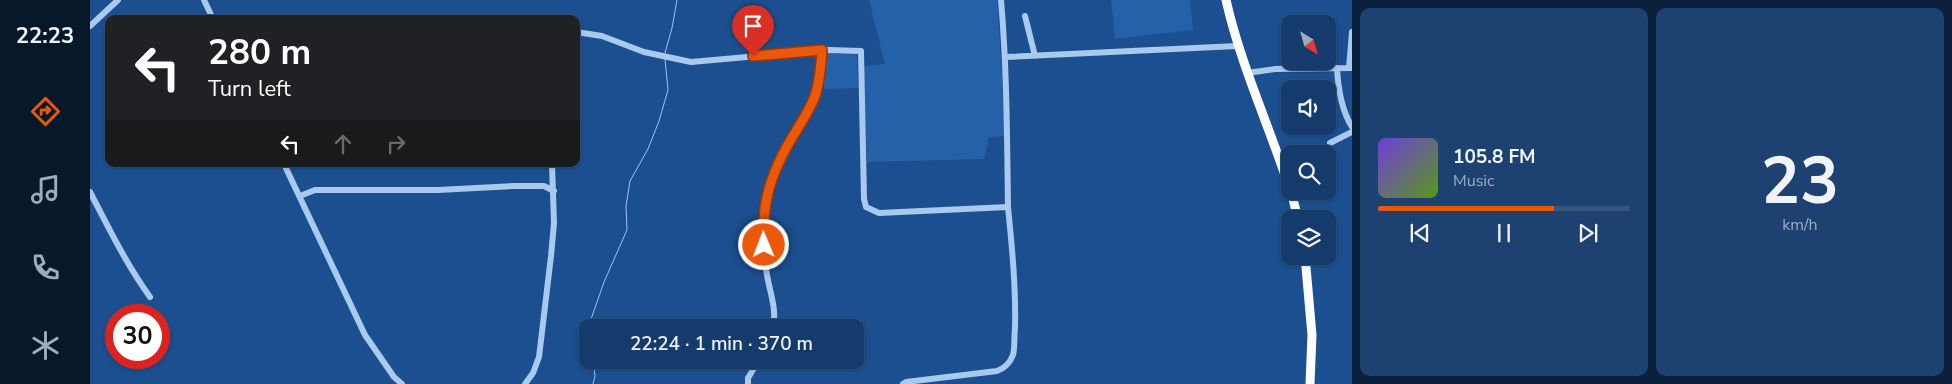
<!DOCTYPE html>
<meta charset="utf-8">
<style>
body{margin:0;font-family:"Nunito Sans",sans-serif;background:#1d4271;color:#f1f3f6;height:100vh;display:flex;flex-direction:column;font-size:19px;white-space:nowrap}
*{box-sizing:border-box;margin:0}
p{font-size:16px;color:#9dadc1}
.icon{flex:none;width:28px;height:28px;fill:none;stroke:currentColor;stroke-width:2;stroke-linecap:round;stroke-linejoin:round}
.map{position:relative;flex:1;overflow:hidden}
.drawer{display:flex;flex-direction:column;gap:8px;padding:8px;background:#0b203b;width:600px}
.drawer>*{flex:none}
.hud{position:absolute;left:15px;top:15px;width:475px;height:152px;border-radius:10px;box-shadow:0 1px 4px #0004,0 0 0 1px #33557e;background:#202124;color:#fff;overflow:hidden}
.needle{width:32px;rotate:143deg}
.controls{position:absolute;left:1191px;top:15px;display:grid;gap:10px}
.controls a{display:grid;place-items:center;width:55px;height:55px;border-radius:10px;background:#143b6b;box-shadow:0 1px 4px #0004,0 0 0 1px #33557e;font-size:25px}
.speed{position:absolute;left:15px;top:304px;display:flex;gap:10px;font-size:25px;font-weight:700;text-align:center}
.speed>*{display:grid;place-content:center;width:65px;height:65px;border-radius:50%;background:#143b6b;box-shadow:0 1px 4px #0004,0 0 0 1px #33557e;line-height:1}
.speed .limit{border:8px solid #d22;background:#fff;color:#111}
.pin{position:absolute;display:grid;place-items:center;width:42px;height:42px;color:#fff;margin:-51px -21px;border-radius:50% 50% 50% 0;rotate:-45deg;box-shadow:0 0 5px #0007}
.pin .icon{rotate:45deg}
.me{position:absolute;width:55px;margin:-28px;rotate:359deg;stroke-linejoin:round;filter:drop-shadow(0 0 4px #0008)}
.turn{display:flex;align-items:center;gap:18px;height:105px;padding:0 20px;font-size:22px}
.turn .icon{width:65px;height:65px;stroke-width:2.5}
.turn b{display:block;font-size:35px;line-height:42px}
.lanes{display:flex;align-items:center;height:48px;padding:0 20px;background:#0003;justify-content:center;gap:25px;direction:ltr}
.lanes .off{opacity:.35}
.drawer .tile{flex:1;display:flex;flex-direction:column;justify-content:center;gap:8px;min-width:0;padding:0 18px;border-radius:10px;background:#1d4271}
.drawer .dial{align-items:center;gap:0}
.dial b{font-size:65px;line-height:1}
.song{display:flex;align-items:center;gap:15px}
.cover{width:60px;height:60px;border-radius:8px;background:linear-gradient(135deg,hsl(260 70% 55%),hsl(90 70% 35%))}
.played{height:5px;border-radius:2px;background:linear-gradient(90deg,#ea580c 70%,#33557e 70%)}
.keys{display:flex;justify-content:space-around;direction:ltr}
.drawer .tiles{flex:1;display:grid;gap:8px;grid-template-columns:repeat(2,1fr)}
.trip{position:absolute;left:489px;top:319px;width:285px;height:50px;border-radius:10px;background:#143b6b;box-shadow:0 1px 4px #0004,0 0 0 1px #33557e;font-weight:600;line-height:50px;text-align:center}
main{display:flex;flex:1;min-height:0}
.dock{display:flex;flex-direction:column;width:90px;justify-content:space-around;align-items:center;background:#08182b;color:#9dadc1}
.dock .icon{width:35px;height:35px}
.dock .on{color:#ea580c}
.dock b{font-size:22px;color:#f1f3f6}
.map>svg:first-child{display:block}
.green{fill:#2461a8}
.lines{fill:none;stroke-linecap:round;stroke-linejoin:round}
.stream{stroke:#9cc4f0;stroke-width:1}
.minor{stroke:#a9c9ee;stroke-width:6}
.highway{stroke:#fff;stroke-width:9}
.route-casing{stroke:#983908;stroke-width:12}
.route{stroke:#ea580c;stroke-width:9}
</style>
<main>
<nav class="dock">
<b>22:23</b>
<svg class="icon on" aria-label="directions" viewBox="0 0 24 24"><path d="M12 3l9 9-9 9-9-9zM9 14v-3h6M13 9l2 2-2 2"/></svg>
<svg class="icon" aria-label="music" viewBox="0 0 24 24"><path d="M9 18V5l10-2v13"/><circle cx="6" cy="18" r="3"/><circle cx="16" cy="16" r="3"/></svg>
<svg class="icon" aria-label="phone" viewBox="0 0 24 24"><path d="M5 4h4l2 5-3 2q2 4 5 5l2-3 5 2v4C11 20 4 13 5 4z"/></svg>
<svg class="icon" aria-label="climate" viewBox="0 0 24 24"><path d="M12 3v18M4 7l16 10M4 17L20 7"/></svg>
</nav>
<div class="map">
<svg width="1262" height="384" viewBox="0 0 1262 384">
<rect width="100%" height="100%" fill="#1b4f8f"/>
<path class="green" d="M779 0H907L916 136 899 137 894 159 777 162 773 66 795 64Z
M1021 0H1100L1103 30 1025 39Z
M767 53 768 88 734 89 733 54Z"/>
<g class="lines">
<path class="stream" d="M575 53 582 28 587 0
M498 328 514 282 537 230 536 206 540 181 558 149 569 121 578 90 575 59
M503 384 505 376 503 360"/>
<path class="minor" d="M114 0 123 19
M935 16 945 56
M0 26 28 0
M486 32 512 36 554 52 601 62 738 50 771 51 774 199 776 207 789 213 918 207C917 138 917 69 911 0
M916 57 1147 46
M1247 68C1248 87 1252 111 1262 127
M1259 68 1262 32
M1157 73 1185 69 1262 68
M1240 143 1262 132
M194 164 275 335 304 377 312 384
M0 192C20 230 35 262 60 297
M210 196 225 190H348L425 186H454L464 191
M683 328C687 309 680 293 677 275 673 253 670 228 674 206 681 166 708 135 724 99 730 84 730 67 732 50
M435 384 443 373 449 357 461 256 464 223 462 164
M658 384V378L669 360
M813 384 816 382 907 371C915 368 920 363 923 355 925 347 924 337 925 328 926 287 922 247 918 207"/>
<path class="highway" d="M1136 0C1151 66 1179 125 1200 190
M1201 191 1208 219
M1215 256 1222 335 1220 384"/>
</g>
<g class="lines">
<defs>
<path id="route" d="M663 56 732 50C731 65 730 81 725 96 717 117 702 135 692 156 677 185 672 212 674 245"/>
</defs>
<use href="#route" class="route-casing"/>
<use href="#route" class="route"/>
</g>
</svg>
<div class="controls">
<a><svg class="needle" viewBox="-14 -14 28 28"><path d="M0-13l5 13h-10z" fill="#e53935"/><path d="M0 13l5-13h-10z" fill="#9dadc1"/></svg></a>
<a><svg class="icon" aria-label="sound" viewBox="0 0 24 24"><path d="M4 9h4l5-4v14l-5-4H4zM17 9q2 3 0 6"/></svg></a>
<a><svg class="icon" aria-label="search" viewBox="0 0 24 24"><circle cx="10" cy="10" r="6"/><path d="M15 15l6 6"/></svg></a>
<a><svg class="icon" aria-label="layers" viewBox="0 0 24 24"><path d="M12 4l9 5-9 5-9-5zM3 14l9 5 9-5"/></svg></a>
</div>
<div class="speed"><div class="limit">30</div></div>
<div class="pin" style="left:663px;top:56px;background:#d93025"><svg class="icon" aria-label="arrive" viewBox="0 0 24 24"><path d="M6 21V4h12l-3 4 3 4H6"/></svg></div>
<svg class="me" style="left:674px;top:245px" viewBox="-20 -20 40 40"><circle r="17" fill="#ea580c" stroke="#fff" stroke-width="3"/><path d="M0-11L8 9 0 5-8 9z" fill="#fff"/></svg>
<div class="trip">22:24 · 1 min · 370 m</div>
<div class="hud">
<div class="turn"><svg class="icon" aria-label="left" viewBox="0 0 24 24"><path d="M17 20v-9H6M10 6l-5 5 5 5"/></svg><div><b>280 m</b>Turn left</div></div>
<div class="lanes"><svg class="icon" aria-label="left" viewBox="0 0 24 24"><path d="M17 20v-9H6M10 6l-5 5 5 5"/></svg><svg class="icon off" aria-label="ahead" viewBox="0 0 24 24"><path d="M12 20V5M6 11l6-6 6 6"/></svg><svg class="icon off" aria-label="right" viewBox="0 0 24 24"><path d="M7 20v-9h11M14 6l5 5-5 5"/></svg></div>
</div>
</div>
<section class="drawer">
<div class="tiles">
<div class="tile">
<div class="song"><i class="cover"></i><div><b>105.8 FM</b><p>Music</p></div></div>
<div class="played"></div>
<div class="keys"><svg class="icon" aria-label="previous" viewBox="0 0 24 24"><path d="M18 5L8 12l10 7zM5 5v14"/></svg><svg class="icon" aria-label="pause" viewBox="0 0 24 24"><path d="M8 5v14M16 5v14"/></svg><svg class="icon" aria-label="next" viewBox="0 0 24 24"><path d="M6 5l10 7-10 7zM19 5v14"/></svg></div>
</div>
<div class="tile dial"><b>23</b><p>km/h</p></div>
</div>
</section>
</main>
